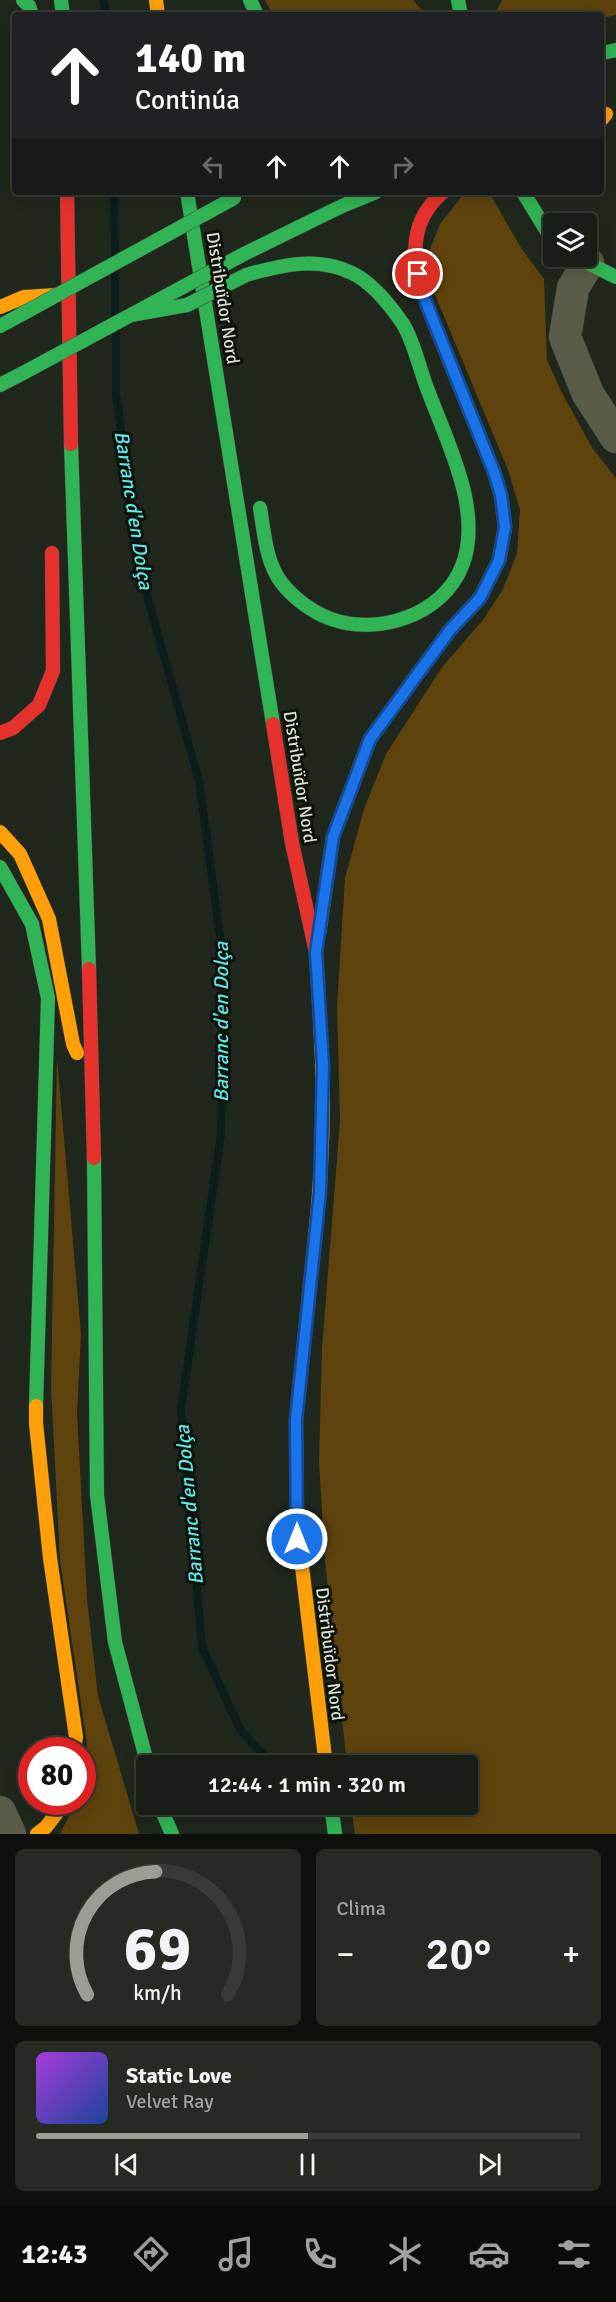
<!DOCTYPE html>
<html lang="es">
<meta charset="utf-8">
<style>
body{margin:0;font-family:Signika,sans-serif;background:#252a23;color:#f1f3f6;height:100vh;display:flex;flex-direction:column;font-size:22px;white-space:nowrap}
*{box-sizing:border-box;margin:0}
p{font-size:20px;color:#9fa2a1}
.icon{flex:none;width:33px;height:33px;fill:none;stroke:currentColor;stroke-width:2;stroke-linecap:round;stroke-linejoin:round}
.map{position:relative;height:1834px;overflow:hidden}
.sheet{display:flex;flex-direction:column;gap:15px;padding:15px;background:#0d100c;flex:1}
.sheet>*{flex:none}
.hud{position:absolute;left:12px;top:12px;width:592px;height:183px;border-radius:6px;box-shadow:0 3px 15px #0003,0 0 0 2px #363b35;background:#202124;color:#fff;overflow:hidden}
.fabs{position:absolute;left:543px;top:213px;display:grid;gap:12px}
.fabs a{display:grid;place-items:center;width:54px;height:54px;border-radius:6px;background:#181d16;box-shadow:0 3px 15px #0003,0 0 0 2px #363b35;font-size:30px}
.speed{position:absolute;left:18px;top:1737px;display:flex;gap:12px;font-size:30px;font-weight:700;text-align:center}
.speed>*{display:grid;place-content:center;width:78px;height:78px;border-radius:50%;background:#181d16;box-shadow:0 3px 15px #0003,0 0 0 2px #363b35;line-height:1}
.speed .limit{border:9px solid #d22;background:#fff;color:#111}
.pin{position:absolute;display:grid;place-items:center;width:51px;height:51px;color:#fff;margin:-26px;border:3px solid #fff;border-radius:50%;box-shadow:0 2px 6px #0007}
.me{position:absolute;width:66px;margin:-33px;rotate:0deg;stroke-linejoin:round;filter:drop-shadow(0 0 4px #0008)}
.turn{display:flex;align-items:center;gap:21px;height:126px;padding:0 24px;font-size:27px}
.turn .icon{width:78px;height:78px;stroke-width:2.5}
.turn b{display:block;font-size:42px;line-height:51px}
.lanes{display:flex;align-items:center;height:57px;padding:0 24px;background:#0003;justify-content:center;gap:30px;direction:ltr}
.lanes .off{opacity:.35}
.big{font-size:45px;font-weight:600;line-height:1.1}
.sheet .tile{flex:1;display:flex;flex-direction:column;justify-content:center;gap:9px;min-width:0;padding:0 21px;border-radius:9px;background:#252a23}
.sheet .dial{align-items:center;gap:0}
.dial svg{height:156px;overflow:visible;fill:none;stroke:#363b35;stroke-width:7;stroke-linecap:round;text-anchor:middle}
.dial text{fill:#f1f3f6;stroke:none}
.song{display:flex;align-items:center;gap:18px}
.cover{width:72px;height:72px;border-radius:9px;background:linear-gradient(135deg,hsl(280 70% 55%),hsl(220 70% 35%))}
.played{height:6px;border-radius:3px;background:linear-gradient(90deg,#979f94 50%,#363b35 50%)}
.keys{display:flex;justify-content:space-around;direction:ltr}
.heat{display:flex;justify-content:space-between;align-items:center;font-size:33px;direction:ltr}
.sheet .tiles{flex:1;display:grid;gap:15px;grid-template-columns:1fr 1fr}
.tile:last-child{grid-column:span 2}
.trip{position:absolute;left:136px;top:1755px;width:342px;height:60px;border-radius:6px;background:#181d16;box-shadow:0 3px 15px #0003,0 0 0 2px #363b35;font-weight:600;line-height:60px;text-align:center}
.tabs{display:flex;height:96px;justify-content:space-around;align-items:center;background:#0a0c09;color:#9fa2a1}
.tabs .icon{width:42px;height:42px}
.tabs .active{color:#979f94}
.tabs b{font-size:27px;color:#f1f3f6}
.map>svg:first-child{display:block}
.green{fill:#5e430d}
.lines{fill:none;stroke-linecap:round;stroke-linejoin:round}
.stream{stroke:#0c1d1c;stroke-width:8}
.street-casing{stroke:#3e443b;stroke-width:33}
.fast-casing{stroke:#3e443b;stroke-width:15}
.slow-casing{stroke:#3e443b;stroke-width:15}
.jam-casing{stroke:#3e443b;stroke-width:15}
.street{stroke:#5b5b49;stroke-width:32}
.fast{stroke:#30b455;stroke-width:14}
.slow{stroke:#ff9f0a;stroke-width:14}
.jam{stroke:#e5322d;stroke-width:14}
.fast-bridge-casing{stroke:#3e443b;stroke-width:15;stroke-linecap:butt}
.fast-bridge{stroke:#30b455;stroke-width:14}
.route-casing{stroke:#114b97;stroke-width:15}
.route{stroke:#1a73e8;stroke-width:10}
.labels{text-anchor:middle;stroke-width:6;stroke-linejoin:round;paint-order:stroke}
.street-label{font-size:18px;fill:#d7dfd4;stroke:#0d120a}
.water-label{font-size:20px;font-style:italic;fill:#5eebeb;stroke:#0d120a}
</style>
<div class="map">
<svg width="616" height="1834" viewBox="0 0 616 1834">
<rect width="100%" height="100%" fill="#20271d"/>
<path class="green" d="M265 0H413L426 15H273Z
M502 0H616V15L602 18V15H494Z
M476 192H489L521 248 544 279 547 360 561 391 593 449 616 478V1834H355L351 1805 468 1804V1766H347L325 1561 319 1462 322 1348 340 1121 337 1007 345 878 364 809 386 754 442 667 483 620 503 589 517 553 520 510 508 470 428 278 430 249 440 224 462 196Z
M57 1058 81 1334 77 1413 87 1599 98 1696 139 1834H60L76 1802H82L83 1778 87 1744 60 1560 51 1387Z"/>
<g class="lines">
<path class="stream" d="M104 0 106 15
M114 192 115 254
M115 273V314
M116 330V393L139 567 199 781 224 965 221 1134 181 1410 202 1647 241 1731 274 1766"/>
<defs>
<path id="street" d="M588 263 573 288 565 337 588 394 616 437
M0 1812 10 1834"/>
<path id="fast" d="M23 0 29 6 32 15
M61 0 63 15
M250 0 257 15
M458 0 461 15
M602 53 616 50
M187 192 273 724
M523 192 548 233 554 237
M244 254 342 206 376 192
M579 256 588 263 616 277
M246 275C282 265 317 256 352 273 373 283 390 305 403 324 414 342 419 367 427 388 446 440 484 511 462 566 443 615 378 636 331 619 312 612 293 598 281 582 266 562 264 532 260 508
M0 326 24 313
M0 385 25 372
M71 444 89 969
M0 867 32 924 48 998 36 1406
M319 934 333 837 370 739 450 630 480 598 499 560 505 527 501 495 494 472 432 318
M94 1158 97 1495 115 1642 148 1766
M159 1804 172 1834
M331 1804 335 1834"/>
<path id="slow" d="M156 0 158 15
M602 119 606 114
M0 307 24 297 56 295
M0 832 20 854 49 919 73 1044 77 1053
M315 1238C323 1166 325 1092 320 1020
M36 1406V1423L50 1558 76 1737 74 1750
M297 1525 326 1766
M37 1834 46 1827 65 1802"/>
<path id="jam" d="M67 192 71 444
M432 318C415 274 401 228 443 192
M273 724 292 843 316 952 320 1020
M0 733 13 728 39 705 53 671 52 553
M89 969 94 1158
M297 1525 296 1420 315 1238"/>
</defs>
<use href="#street" class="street-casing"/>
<use href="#fast" class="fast-casing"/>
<use href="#slow" class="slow-casing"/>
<use href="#jam" class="jam-casing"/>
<use href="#street" class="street"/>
<use href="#fast" class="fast"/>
<use href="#slow" class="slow"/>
<use href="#jam" class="jam"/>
<defs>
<path id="fast-bridge" d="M24 313 234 198
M131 315 187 305 246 275
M25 372 244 254"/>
</defs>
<use href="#fast-bridge" class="fast-bridge-casing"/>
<use href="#fast-bridge" class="fast-bridge"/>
</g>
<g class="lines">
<defs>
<path id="route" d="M297 1539 296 1420 320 1192 323 1065 316 952 333 837 370 739 450 630 480 598 499 560 505 527 501 495 494 472 421 290 418 274"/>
</defs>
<use href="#route" class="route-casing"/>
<use href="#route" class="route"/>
</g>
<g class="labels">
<g class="street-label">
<text transform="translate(223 298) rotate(81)" y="6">Distribuïdor Nord</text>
<text transform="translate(300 777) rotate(81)" y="6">Distribuïdor Nord</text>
<text transform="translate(330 1654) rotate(83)" y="6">Distribuïdor Nord</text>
</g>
<g class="water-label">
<text transform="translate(134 510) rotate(81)" y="7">Barranc d'en Dolça</text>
<text transform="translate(221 1022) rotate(-90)" y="7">Barranc d'en Dolça</text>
<text transform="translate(189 1505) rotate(-95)" y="7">Barranc d'en Dolça</text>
</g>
</g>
</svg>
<div class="fabs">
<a><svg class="icon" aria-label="layers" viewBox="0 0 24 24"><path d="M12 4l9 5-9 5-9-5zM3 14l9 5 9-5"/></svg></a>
</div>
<div class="speed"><div class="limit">80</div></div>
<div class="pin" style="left:418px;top:274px;background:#d93025"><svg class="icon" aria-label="arrive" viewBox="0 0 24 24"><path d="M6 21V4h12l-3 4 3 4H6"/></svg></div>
<svg class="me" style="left:297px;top:1539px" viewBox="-20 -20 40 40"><circle r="17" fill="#1a73e8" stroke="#fff" stroke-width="3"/><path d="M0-11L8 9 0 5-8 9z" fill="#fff"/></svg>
<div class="trip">12:44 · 1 min · 320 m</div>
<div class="hud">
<div class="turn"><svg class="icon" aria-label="ahead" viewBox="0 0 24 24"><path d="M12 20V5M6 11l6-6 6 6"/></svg><div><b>140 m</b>Continúa</div></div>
<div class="lanes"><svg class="icon off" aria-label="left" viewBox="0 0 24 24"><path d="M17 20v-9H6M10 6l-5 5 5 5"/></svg><svg class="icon" aria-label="ahead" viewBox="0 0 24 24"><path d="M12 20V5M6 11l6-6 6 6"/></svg><svg class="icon" aria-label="ahead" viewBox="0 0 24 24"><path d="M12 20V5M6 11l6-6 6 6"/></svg><svg class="icon off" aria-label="right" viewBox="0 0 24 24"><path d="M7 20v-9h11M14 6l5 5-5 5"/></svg></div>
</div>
</div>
<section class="sheet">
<div class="tiles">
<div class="tile dial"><svg viewBox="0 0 100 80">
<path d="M14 69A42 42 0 1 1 86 69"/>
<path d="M14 69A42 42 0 0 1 49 6" stroke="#979f94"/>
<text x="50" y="56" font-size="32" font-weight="700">69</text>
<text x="50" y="72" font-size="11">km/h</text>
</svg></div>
<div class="tile"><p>Clima</p>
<div class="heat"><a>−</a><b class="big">20°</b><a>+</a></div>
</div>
<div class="tile">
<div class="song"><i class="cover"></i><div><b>Static Love</b><p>Velvet Ray</p></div></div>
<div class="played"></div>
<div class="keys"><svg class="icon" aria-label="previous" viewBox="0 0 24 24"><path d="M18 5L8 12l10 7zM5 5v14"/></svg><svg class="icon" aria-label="pause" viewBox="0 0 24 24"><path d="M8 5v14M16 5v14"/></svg><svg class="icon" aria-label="next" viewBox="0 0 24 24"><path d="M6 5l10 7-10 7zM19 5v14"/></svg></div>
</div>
</div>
</section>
<nav class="tabs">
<b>12:43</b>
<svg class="icon active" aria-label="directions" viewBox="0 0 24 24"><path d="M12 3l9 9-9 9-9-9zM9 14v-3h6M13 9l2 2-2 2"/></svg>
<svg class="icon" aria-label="music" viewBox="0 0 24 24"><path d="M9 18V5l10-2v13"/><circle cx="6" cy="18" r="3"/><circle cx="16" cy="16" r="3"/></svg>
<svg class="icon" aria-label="phone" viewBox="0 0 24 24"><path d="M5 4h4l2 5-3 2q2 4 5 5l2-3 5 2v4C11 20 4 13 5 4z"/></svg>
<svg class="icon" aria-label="climate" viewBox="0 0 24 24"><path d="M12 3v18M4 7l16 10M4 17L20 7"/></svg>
<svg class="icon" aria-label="car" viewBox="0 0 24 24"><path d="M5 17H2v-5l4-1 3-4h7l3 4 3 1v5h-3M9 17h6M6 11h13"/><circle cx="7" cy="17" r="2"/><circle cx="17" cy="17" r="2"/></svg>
<svg class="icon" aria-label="filters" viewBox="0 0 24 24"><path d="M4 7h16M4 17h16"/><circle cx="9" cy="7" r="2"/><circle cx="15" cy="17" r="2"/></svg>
</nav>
